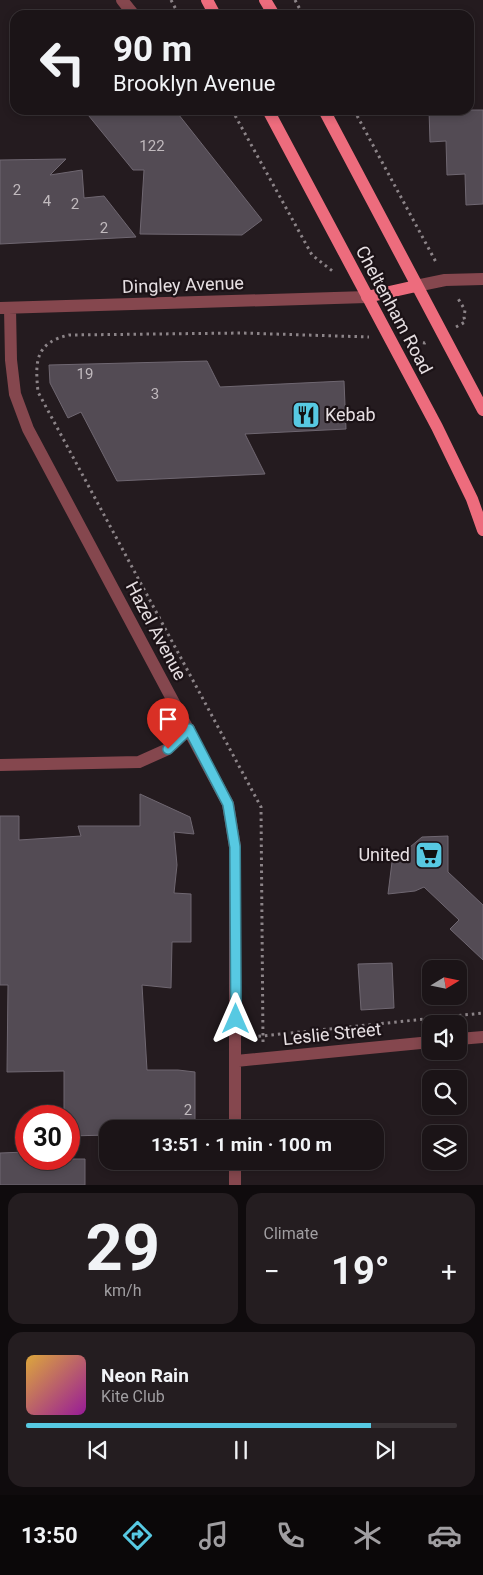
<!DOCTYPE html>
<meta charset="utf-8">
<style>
body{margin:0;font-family:Roboto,sans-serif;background:#241d20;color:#f1f3f6;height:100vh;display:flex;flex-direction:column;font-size:19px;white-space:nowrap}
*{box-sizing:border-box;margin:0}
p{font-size:16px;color:#a09ea1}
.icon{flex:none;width:28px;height:28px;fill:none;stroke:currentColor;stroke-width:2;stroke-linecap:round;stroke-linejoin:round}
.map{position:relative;height:1185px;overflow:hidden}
.sheet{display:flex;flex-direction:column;gap:8px;padding:8px;background:#0f0b0d;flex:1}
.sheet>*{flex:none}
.hud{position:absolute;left:10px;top:10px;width:464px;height:105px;border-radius:15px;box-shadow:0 2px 8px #0003,0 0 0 1px #393336;background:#1b1417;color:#f1f3f6;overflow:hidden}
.needle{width:32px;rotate:80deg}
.tools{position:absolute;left:422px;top:960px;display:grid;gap:10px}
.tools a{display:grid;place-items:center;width:45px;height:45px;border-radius:10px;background:#1b1417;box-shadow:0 2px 8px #0003,0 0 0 1px #393336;font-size:25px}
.speed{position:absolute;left:15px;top:1105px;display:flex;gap:10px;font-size:25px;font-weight:700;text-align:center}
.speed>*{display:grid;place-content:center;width:65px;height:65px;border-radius:50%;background:#1b1417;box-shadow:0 2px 8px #0003,0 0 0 1px #393336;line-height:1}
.speed .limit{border:8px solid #d22;background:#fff;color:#111}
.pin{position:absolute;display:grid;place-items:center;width:42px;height:42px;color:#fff;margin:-51px -21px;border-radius:50% 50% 50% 0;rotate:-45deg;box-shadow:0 0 5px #0007}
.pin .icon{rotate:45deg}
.me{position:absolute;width:55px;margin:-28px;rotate:0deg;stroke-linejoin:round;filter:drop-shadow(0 0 4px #0008)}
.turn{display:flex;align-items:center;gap:18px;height:105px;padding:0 20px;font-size:22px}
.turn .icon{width:65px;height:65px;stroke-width:2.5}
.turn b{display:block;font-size:35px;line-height:42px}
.big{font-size:38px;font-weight:700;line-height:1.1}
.sheet .card{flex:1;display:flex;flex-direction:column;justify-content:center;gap:8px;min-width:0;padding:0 18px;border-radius:15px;background:#241d20}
.sheet .dial{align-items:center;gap:0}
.dial b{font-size:65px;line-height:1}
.song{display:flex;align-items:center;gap:15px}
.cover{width:60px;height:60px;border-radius:8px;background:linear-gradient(135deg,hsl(40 70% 55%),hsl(300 70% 35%))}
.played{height:5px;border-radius:2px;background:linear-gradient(90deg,#57c9e2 80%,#393336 80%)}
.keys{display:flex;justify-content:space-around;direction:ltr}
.heat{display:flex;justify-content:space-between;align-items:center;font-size:28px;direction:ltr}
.sheet .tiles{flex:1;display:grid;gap:8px;grid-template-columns:1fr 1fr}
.card:last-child{grid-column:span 2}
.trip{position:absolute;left:99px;top:1120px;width:285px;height:50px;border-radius:15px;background:#1b1417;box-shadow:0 2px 8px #0003,0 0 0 1px #393336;font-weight:700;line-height:50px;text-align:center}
.menu{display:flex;height:80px;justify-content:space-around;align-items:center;background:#0b0809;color:#a09ea1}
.menu .icon{width:35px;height:35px}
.menu .on{color:#57c9e2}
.menu b{font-size:22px;color:#f1f3f6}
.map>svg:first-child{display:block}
.building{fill:#534b54;stroke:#6f6771}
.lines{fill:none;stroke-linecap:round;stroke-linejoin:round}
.path{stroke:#8c8488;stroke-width:3;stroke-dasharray:2.5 4;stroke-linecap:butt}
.minor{stroke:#85474e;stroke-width:12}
.major{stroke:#ed6c7d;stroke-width:12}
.route-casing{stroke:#398393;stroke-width:12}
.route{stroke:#57c9e2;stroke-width:9}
.labels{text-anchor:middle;stroke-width:4.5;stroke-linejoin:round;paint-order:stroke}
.number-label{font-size:15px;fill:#c1babe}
.street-label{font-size:18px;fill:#e6dfe2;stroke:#1b1216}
.poi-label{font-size:18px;fill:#e6dfe2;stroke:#1b1216;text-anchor:start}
</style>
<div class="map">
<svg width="483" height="1185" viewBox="0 0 483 1185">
<rect width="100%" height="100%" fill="#241b1f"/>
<path class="building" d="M84 110H175L262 220 242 235 140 234 144 170H133Z
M429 110H483V204L466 205 465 174 447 175 446 141 430 142Z
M66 159 50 175 82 170 84 198 104 196 136 237 0 244V160Z
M207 361 220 387 344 381 346 429 245 434 265 474 117 481 81 412 68 418 50 383 49 365Z
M140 794 190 817 194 834 174 832 177 865 174 893 191 894V942H172L171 988 142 985 147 1070H178L195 1072V1120L180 1119 178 1129H108V1135L69 1136V1116H64V1071L7 1072 8 985H0V816H19V840L81 836 78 826H140Z
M448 836V872L483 905V960L450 929 459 920 424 887 415 891 388 894 392 862 422 837Z
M392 963 394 1008 361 1010 358 964Z
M26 1152V1159H85V1185H0V1153Z"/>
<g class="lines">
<path class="path" d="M171 0 179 15
M295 0 303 15
M232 110 312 255 335 273
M354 110 437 264
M456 327 465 322 464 317 465 310 457 297
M410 341 425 343 428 341
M252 1037 483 1013
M263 1042 261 807 38 392C35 361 35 343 69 335L242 333 369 337"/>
<path class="minor" d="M122 0 134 15
M416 286 445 280 483 279
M0 308 367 297
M10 308 11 360 15 394 28 429 228 804 235 847V1129
M0 765 139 762 168 749 189 729
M459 1039 483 1037
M236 1061 431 1042
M235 1185V1161"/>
<path class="major" d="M207 0 215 15
M265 0 274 15
M268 110 437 427 472 499 483 530
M324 110 483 410
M367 297 416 286"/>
</g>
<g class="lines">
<defs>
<path id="route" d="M168 749 189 729 228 804 235 847 236 1019"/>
</defs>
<use href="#route" class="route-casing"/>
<use href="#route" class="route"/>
</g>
<defs>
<symbol id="restaurant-square" viewBox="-11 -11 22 22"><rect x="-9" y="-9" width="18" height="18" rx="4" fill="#57c9e2" stroke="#1b1216"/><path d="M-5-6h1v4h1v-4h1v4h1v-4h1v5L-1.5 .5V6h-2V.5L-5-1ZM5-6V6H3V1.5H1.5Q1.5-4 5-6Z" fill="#111"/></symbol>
<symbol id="supermarket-square" viewBox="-11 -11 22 22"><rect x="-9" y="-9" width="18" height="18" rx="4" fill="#57c9e2" stroke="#1b1216"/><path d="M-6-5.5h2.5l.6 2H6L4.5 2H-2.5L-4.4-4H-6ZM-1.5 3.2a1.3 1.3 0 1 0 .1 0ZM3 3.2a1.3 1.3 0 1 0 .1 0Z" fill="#111"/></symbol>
</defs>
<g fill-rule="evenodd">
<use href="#restaurant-square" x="290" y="399" width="32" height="32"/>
<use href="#supermarket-square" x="413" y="839" width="32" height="32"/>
</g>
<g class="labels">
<g class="number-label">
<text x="152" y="151">122</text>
<text x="17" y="195">2</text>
<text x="47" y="206">4</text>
<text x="75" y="209">2</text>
<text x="104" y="233">2</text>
<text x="85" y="379">19</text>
<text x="155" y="399">3</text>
<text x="188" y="1115">2</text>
</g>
<g class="street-label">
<text transform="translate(183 285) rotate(-2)" y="6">Dingley Avenue</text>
<text transform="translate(394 310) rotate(62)" y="6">Cheltenham Road</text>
<text transform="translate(156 631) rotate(62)" y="6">Hazel Avenue</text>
<text transform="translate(332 1034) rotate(-6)" y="6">Leslie Street</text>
</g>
<g class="poi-label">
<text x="325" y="421">Kebab</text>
<text x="410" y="861" text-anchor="end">United</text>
</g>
</g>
</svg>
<div class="tools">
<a><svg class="needle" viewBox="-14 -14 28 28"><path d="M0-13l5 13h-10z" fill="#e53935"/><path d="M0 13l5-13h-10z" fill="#a09ea1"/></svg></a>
<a><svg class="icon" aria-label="sound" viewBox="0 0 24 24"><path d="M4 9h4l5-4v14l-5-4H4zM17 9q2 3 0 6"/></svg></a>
<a><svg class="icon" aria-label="search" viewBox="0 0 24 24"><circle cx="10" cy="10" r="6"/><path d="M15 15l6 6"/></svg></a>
<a><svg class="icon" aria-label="layers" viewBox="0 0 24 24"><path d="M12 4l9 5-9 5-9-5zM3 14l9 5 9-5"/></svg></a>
</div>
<div class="speed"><div class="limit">30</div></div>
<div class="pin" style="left:168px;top:749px;background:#d93025"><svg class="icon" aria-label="arrive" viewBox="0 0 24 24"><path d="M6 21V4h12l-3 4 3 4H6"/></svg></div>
<svg class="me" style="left:236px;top:1019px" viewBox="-20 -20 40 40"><path d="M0-17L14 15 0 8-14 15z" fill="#57c9e2" stroke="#fff" stroke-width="4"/></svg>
<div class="trip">13:51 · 1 min · 100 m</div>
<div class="hud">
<div class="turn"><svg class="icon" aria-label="left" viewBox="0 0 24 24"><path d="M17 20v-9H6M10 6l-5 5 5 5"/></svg><div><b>90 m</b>Brooklyn Avenue</div></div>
</div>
</div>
<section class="sheet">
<div class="tiles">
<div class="card dial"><b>29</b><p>km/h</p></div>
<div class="card"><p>Climate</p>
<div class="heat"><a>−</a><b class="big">19°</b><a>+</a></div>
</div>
<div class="card">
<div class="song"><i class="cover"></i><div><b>Neon Rain</b><p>Kite Club</p></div></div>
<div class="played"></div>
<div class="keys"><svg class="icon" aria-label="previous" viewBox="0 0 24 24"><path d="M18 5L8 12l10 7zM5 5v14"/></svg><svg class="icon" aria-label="pause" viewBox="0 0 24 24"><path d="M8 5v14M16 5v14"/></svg><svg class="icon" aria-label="next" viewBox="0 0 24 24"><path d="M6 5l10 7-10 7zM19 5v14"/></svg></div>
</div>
</div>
</section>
<nav class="menu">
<b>13:50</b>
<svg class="icon on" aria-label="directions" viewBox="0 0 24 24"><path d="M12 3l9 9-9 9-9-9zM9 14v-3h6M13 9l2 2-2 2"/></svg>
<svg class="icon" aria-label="music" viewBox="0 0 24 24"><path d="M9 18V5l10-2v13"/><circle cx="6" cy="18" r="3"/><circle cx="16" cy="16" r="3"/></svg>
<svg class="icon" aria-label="phone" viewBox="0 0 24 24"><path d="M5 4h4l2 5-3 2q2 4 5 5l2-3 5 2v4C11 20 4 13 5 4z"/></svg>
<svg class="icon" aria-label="climate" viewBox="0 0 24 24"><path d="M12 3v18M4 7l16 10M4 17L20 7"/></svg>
<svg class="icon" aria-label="car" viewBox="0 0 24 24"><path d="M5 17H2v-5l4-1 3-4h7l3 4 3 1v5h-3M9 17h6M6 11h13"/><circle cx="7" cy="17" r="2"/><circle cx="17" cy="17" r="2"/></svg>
</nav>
